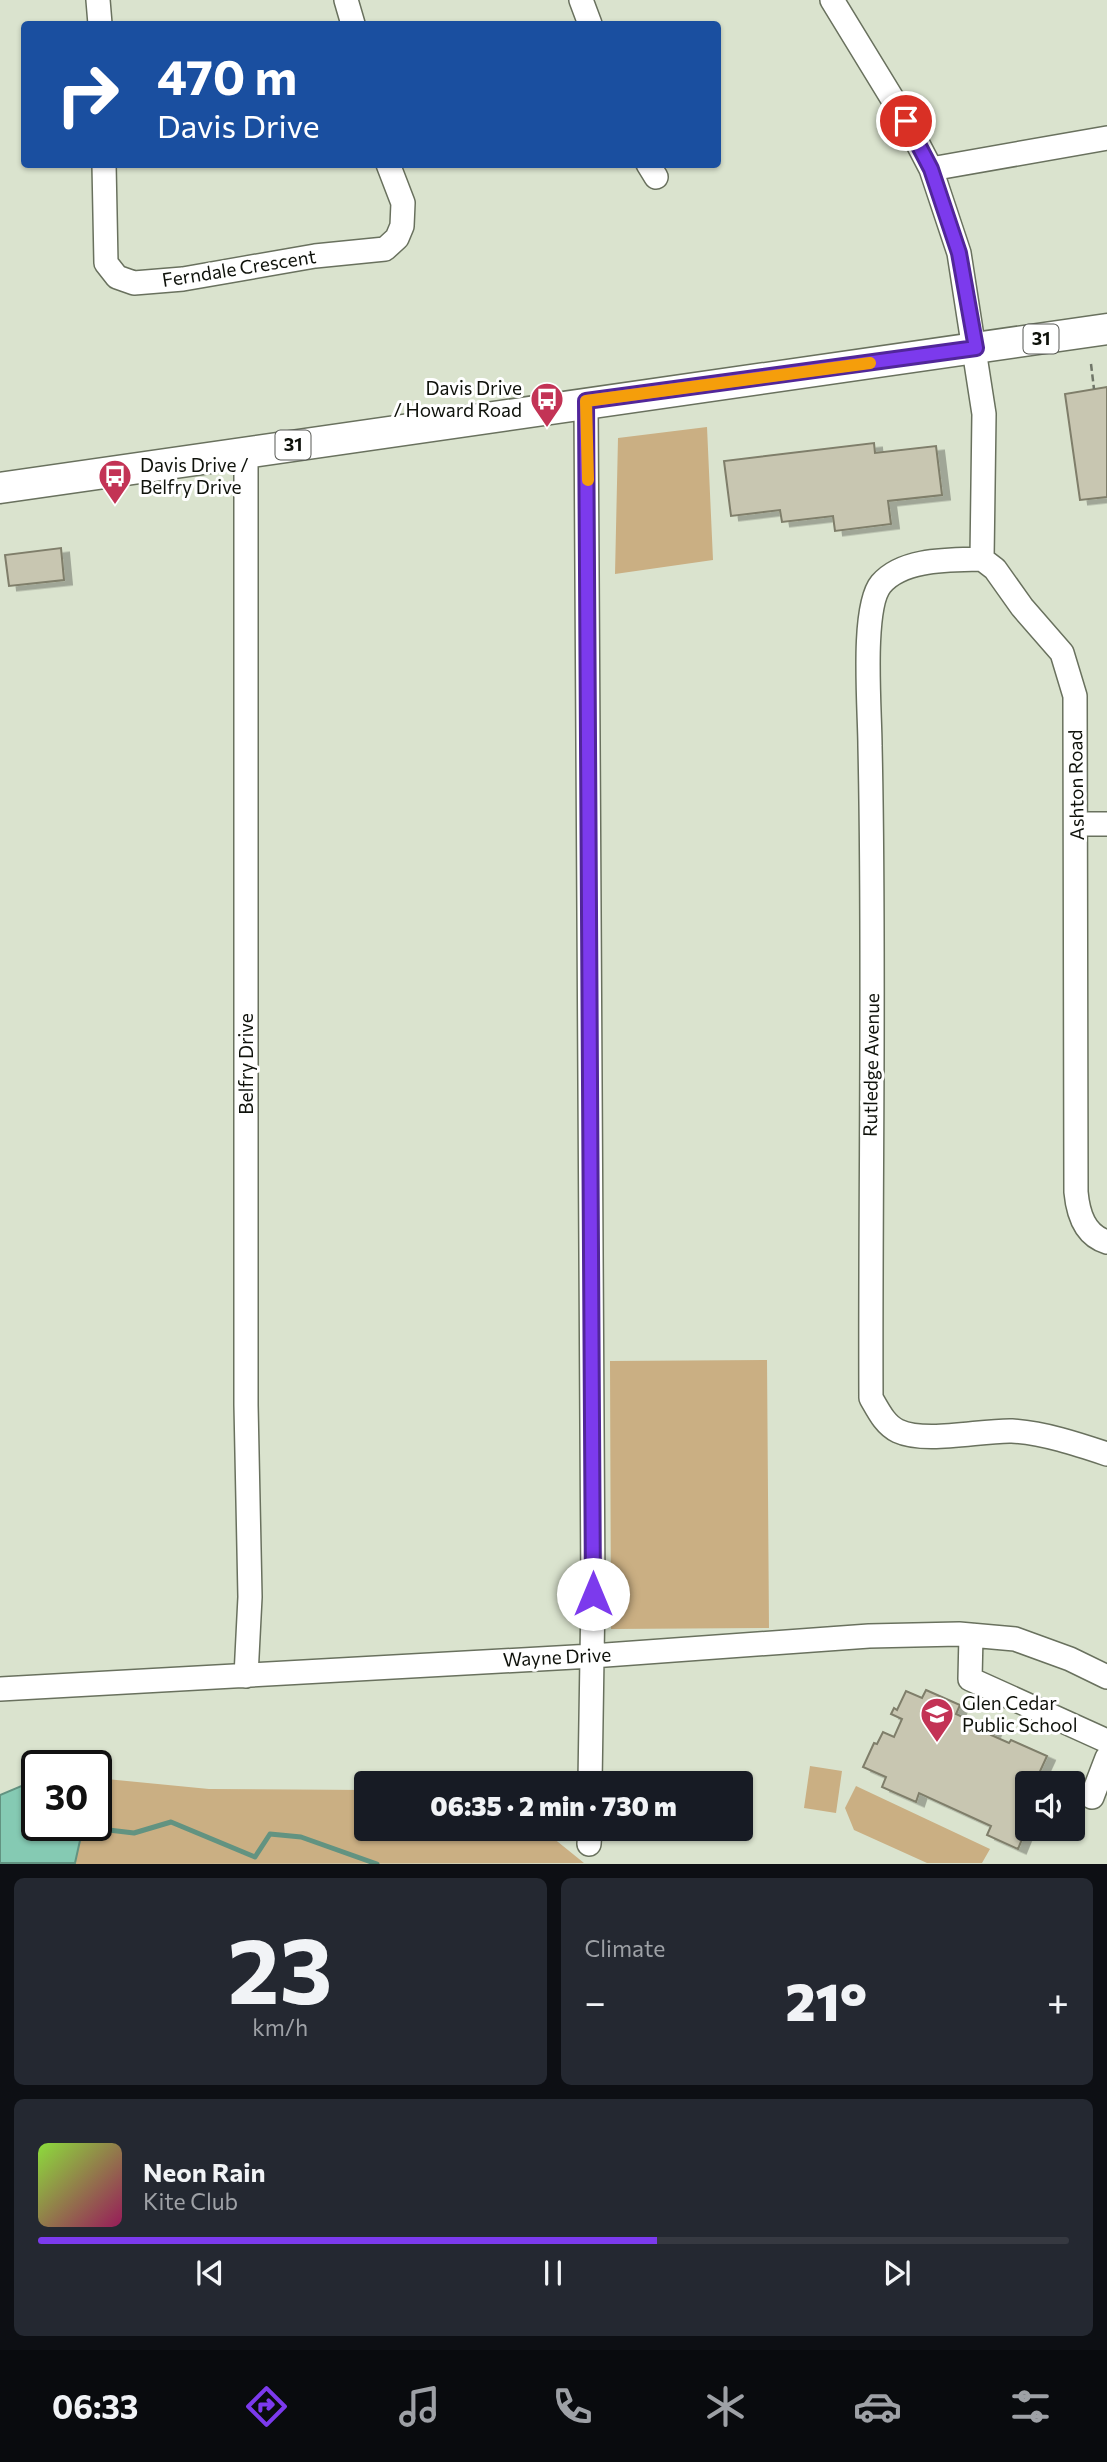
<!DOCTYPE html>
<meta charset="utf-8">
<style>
body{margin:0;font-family:Commissioner,sans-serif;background:#242831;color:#f1f3f6;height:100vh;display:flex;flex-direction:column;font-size:26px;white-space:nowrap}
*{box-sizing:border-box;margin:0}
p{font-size:23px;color:#9ea1a6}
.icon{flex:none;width:38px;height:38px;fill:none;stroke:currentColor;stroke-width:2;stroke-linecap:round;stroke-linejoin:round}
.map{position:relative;height:1864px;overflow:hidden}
.drawer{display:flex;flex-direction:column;gap:14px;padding:14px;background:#0d0f14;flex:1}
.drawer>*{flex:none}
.guide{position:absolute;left:21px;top:21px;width:700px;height:147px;border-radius:7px;box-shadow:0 2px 5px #0004;background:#1a4fa0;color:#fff;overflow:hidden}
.buttons{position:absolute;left:1015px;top:1771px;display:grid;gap:14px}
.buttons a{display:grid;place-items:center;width:70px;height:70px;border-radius:7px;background:#171b24;box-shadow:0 2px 5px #0004;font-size:35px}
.speed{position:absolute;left:21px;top:1750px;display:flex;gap:14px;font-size:35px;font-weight:700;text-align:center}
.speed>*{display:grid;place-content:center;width:91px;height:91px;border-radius:50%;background:#171b24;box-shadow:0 2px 5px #0004;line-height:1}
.speed .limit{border:4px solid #111;border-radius:10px;background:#fff;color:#111}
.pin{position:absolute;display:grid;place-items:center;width:60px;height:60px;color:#fff;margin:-30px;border:4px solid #fff;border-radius:50%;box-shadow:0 2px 7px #0007}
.me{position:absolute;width:77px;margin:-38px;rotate:0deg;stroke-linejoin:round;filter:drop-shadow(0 0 5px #0008)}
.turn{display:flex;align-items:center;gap:24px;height:147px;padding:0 21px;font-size:32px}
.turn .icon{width:91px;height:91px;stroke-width:2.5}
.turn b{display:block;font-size:49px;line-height:60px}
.big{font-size:52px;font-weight:800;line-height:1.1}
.drawer .tile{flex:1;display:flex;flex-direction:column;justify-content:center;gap:10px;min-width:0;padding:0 24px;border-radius:10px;background:#242831}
.drawer .dial{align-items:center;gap:0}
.dial b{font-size:91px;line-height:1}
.song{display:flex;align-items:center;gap:21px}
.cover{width:84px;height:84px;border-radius:10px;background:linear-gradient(135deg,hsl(90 70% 55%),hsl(330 70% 35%))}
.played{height:7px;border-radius:4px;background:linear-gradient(90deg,#7c3aed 60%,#363941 60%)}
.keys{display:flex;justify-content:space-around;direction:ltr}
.heat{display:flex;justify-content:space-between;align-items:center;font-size:38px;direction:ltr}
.drawer .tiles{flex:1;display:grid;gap:14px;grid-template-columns:1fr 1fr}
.tile:last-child{grid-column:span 2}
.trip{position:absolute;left:354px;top:1771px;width:399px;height:70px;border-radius:7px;background:#171b24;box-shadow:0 2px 5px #0004;font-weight:800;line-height:70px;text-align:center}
.tab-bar{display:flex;height:112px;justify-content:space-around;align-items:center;background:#090b0e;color:#9ea1a6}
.tab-bar .icon{width:49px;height:49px}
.tab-bar .active{color:#7c3aed}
.tab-bar b{font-size:32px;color:#f1f3f6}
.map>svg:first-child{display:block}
.green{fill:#caaf83}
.water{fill:#85cab3;stroke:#629381;stroke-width:2}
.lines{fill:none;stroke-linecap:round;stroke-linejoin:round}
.stream{stroke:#629381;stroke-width:5}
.building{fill:#c8c6b1;stroke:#7f7e6a;stroke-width:2;filter:url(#shadow)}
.minor-casing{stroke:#69715e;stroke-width:26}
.major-casing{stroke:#69715e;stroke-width:33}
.path{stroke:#707669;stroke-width:2.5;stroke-dasharray:7 3.5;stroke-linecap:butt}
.minor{stroke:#fff;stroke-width:23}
.major{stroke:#fff;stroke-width:30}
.route-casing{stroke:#51269a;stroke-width:18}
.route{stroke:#7c3aed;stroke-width:12}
.slow{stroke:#f59e0b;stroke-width:12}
.labels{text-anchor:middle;stroke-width:6;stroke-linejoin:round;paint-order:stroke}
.shield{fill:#fff;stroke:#575954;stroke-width:2}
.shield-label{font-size:18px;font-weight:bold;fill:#0f120b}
.street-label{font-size:19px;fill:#0f120b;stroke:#fff}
.poi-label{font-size:19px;fill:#0f120b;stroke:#fff;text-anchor:start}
</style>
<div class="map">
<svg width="1107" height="1864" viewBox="0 0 1107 1864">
<defs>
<filter id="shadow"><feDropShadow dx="8" dy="4.5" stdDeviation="0" flood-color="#0004"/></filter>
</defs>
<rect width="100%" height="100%" fill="#dae3ce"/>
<path class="green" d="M707 427 713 560 615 574 618 438Z
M767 1360 769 1628 611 1629 610 1361Z
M810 1766 842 1771 836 1813 804 1808Z
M96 1778 209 1789 366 1790V1829H542L584 1863 75 1864 82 1825H96Z
M856 1786 990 1849 982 1863H927L854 1830 845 1808Z"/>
<path class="water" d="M26 1784 37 1790V1825L83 1827 75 1863H0V1795Z"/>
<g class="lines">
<path class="stream" d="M83 1827 134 1833 171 1822 255 1857 270 1834 301 1837 377 1864"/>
</g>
<path class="building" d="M1107 387V497L1080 500 1065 394Z
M874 443 875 453 936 446 942 495 888 501 891 524 835 531 833 516 782 522 780 510 731 516 724 461Z
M61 548 64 580 9 586 5 555Z
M926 1690 960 1705 956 1714 993 1731 991 1735 1009 1743 1011 1740 1047 1756 1036 1780 1043 1783H1027V1827L1018 1849 987 1835 991 1826 919 1793 916 1802 882 1787 886 1777 863 1767 874 1743 877 1744 883 1732 894 1737 902 1719 891 1714 894 1708 897 1710 906 1691 922 1698Z"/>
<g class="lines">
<defs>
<path id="minor" d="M98 0 100 24
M346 0 353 24
M581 0 590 24
M832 0 906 121 931 169 959 253 984 414 982 559
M104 164 106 263 117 277 134 283 183 279 315 256 385 249 397 238 402 226 403 203 388 164
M648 164 656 177
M931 169 1107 138
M586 402 593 1594 590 1783
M246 452V1405L250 1597 246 1676
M982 559C951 560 903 558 881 584 861 608 870 711 870 746 875 963 870 1181 871 1398 878 1410 885 1425 898 1431 926 1444 981 1430 1012 1431 1044 1433 1077 1444 1107 1454
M982 559 995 569 1022 607 1062 653 1075 696 1076 1192C1078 1213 1084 1235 1107 1242
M1078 824H1107
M971 1635 970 1679 1107 1741
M0 1689 592 1656 869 1636 959 1634 1015 1639 1070 1659 1107 1677
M1092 1797 1107 1758
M589 1844 590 1829"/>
<path id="major" d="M0 488 1107 329"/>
</defs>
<use href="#minor" class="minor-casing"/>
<use href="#major" class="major-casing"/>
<path class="path" d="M1091 364 1094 389"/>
<use href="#minor" class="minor"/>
<use href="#major" class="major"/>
</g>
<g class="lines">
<defs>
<path id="route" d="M593 1594 586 401 976 348 959 253 931 169 906 121"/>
</defs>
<use href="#route" class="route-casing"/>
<use href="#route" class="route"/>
<path class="slow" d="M588 480 586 401 870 363"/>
</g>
<defs>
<symbol id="bus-pin" viewBox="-11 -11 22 30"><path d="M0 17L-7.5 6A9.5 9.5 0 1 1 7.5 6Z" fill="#c33355" stroke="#fff"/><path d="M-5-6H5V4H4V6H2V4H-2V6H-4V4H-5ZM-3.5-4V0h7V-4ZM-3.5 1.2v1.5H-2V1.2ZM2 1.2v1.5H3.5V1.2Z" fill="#fff"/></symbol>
<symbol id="school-pin" viewBox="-11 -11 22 30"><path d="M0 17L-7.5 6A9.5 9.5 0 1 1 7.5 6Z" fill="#c33355" stroke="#fff"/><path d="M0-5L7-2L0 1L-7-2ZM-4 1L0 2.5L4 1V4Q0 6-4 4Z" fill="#fff"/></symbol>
</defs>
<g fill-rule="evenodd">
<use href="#bus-pin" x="528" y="380" width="38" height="52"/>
<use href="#bus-pin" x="96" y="457" width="38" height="52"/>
<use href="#school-pin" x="918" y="1695" width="38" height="52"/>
</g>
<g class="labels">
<g class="shield">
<rect x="1023.5" y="324.5" width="35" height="29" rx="5"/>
<rect x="275.5" y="430.5" width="35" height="29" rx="5"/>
</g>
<g class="shield-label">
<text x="1041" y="345">31</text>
<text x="293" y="451">31</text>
</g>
<g class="street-label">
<text transform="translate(239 268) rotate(-9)" y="7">Ferndale Crescent</text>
<text transform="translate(1076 785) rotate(-91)" y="7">Ashton Road</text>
<text transform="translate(246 1064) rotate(-90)" y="7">Belfry Drive</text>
<text transform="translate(871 1065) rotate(-89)" y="7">Rutledge Avenue</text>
<text transform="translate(557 1657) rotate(-3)" y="7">Wayne Drive</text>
</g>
<g class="poi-label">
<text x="522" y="395" text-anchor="end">Davis Drive<tspan x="522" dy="22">/ Howard Road</tspan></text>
<text x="140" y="472">Davis Drive /<tspan x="140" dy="22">Belfry Drive</tspan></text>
<text x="962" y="1710">Glen Cedar<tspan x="962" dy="22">Public School</tspan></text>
</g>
</g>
</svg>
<div class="buttons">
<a><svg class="icon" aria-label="sound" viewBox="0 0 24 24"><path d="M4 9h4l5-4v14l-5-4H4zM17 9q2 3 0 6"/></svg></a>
</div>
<div class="speed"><div class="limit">30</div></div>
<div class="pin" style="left:906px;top:121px;background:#d93025"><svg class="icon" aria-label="arrive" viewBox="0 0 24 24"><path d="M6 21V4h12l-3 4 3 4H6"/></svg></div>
<svg class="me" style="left:593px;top:1594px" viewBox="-20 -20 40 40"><circle r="19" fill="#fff"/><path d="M0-13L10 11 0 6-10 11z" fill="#7c3aed"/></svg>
<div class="trip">06:35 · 2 min · 730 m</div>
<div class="guide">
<div class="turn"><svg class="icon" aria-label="right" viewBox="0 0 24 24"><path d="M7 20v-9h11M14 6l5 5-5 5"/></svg><div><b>470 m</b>Davis Drive</div></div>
</div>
</div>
<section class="drawer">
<div class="tiles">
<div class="tile dial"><b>23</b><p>km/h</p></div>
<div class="tile"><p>Climate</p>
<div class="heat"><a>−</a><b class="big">21°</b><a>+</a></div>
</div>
<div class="tile">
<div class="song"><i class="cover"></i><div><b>Neon Rain</b><p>Kite Club</p></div></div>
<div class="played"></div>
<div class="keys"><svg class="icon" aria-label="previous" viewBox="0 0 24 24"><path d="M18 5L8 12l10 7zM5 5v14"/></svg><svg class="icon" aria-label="pause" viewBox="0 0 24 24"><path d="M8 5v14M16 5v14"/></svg><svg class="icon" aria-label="next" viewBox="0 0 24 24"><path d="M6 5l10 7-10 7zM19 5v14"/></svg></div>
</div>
</div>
</section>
<nav class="tab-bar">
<b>06:33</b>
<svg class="icon active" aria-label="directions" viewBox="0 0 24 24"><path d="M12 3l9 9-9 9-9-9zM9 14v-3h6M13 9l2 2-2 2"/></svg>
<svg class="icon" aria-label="music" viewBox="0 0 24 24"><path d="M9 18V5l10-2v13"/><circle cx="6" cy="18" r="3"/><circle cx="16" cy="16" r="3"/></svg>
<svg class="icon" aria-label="phone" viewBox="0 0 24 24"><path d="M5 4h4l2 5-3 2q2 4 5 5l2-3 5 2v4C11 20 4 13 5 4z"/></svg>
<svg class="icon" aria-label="climate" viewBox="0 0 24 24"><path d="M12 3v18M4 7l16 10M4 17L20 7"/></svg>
<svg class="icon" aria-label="car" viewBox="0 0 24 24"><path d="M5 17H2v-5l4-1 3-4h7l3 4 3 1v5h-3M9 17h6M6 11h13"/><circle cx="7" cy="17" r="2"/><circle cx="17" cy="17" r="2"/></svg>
<svg class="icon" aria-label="filters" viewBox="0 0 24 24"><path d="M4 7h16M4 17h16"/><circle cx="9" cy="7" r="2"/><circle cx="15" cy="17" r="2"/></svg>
</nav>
